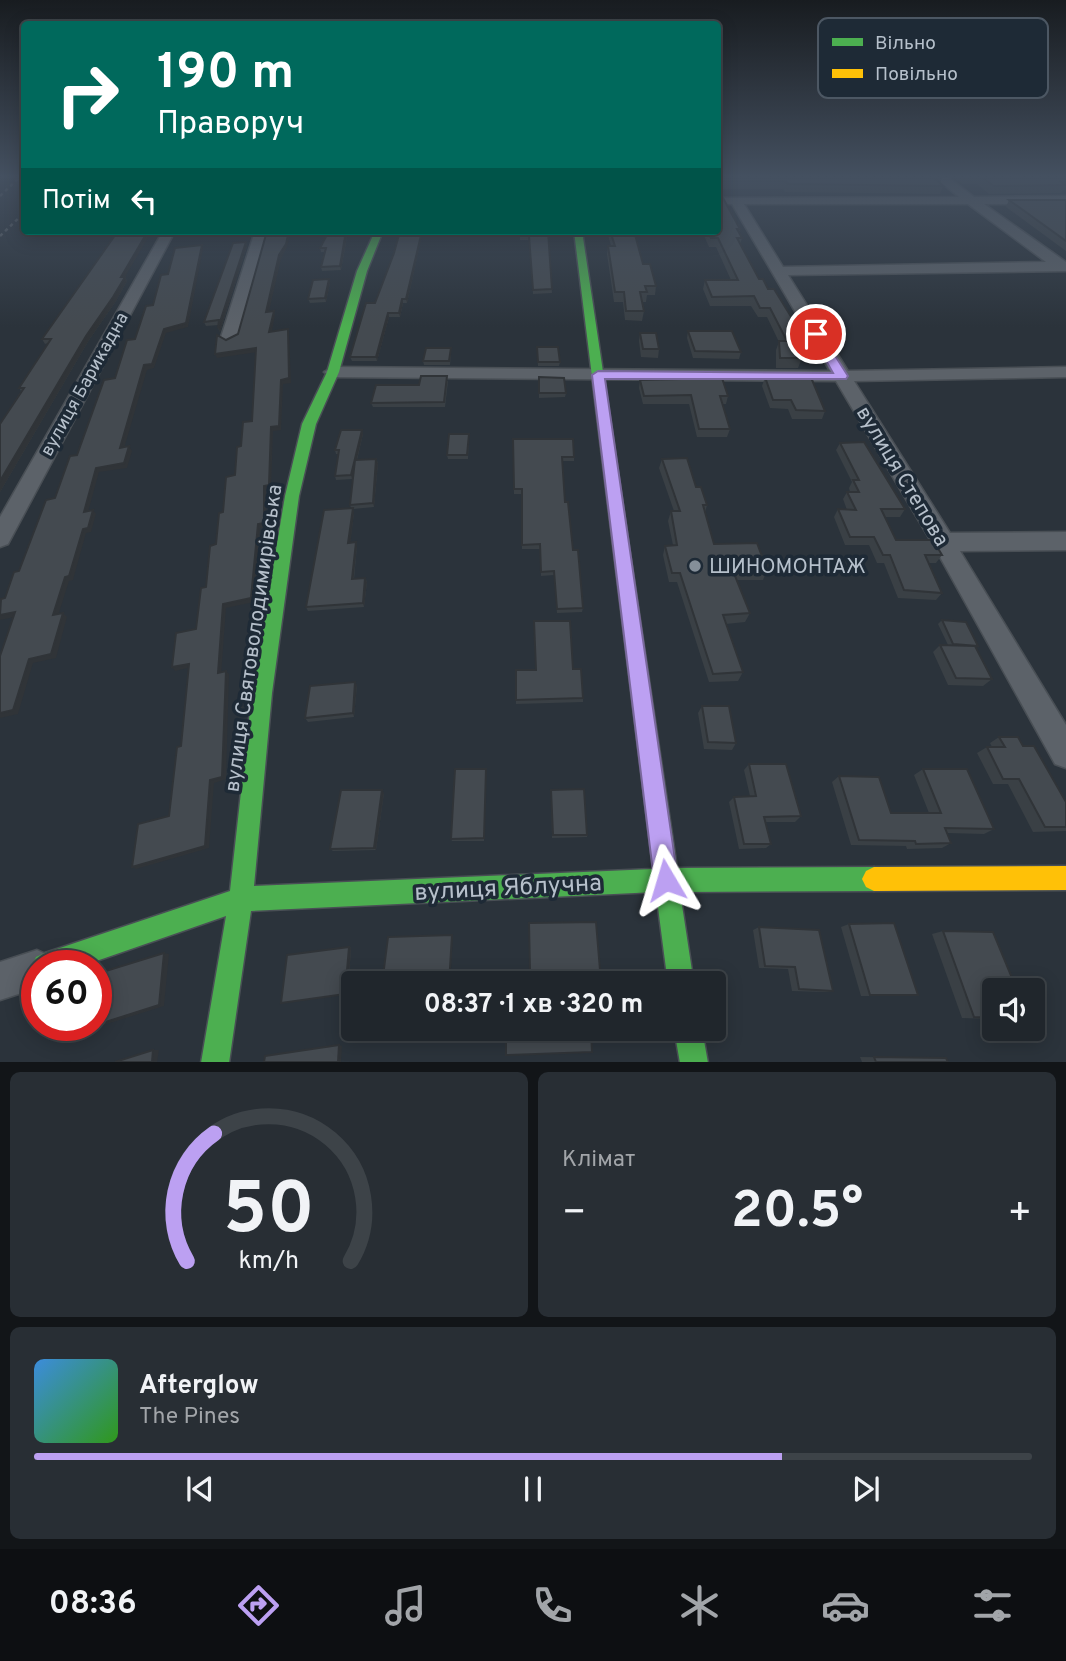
<!DOCTYPE html>
<html lang="uk">
<meta charset="utf-8">
<style>
body{margin:0;font-family:Overpass,sans-serif;background:#282e34;color:#f1f3f6;height:100vh;display:flex;flex-direction:column;font-size:26px;white-space:nowrap}
*{box-sizing:border-box;margin:0}
p{font-size:23px;color:#a2a5a9}
.icon{flex:none;width:38px;height:38px;fill:none;stroke:currentColor;stroke-width:2;stroke-linecap:round;stroke-linejoin:round}
.map{position:relative;height:1062px;overflow:hidden}
.drawer{display:flex;flex-direction:column;gap:10px;padding:10px;background:#121518;flex:1}
.drawer>*{flex:none}
.banner{position:absolute;left:21px;top:21px;width:700px;height:214px;border-radius:7px;box-shadow:0 4px 18px #0003,0 0 0 2px #3d4348;background:#00695c;color:#fff;overflow:hidden}
.controls{position:absolute;left:982px;top:978px;display:grid;gap:14px}
.controls a{display:grid;place-items:center;width:63px;height:63px;border-radius:7px;background:#20262c;box-shadow:0 4px 18px #0003,0 0 0 2px #3d4348;font-size:35px}
.speed{position:absolute;left:21px;top:950px;display:flex;gap:14px;font-size:35px;font-weight:700;text-align:center}
.speed>*{display:grid;place-content:center;width:91px;height:91px;border-radius:50%;background:#20262c;box-shadow:0 4px 18px #0003,0 0 0 2px #3d4348;line-height:1}
.speed .limit{border:10px solid #d22;background:#fff;color:#111}
.pin{position:absolute;display:grid;place-items:center;width:60px;height:60px;color:#fff;margin:-30px;border:4px solid #fff;border-radius:50%;box-shadow:0 2px 7px #0007}
.me{position:absolute;width:77px;margin:-38px;rotate:353deg;stroke-linejoin:round;filter:drop-shadow(0 0 5px #0008)}
.turn{display:flex;align-items:center;gap:24px;height:147px;padding:0 21px;font-size:32px}
.turn .icon{width:91px;height:91px;stroke-width:2.5}
.turn b{display:block;font-size:49px;line-height:60px}
.then{display:flex;align-items:center;height:66px;padding:0 21px;background:#0003;gap:14px;font-size:26px}
.big{font-size:52px;font-weight:700;line-height:1.1}
.drawer .widget{flex:1;display:flex;flex-direction:column;justify-content:center;gap:10px;min-width:0;padding:0 24px;border-radius:10px;background:#282e34}
.drawer .dial{align-items:center;gap:0}
.dial svg{height:182px;overflow:visible;fill:none;stroke:#3d4348;stroke-width:7;stroke-linecap:round;text-anchor:middle}
.dial text{fill:#f1f3f6;stroke:none}
.song{display:flex;align-items:center;gap:21px}
.cover{width:84px;height:84px;border-radius:10px;background:linear-gradient(135deg,hsl(210 70% 55%),hsl(110 70% 35%))}
.played{height:7px;border-radius:4px;background:linear-gradient(90deg,#bca0f2 75%,#3d4348 75%)}
.keys{display:flex;justify-content:space-around;direction:ltr}
.heat{display:flex;justify-content:space-between;align-items:center;font-size:38px;direction:ltr}
.drawer .tiles{flex:1;display:grid;gap:10px;grid-template-columns:1fr 1fr}
.widget:last-child{grid-column:span 2}
.trip{position:absolute;left:341px;top:971px;width:385px;height:70px;border-radius:7px;background:#20262c;box-shadow:0 4px 18px #0003,0 0 0 2px #3d4348;font-weight:700;line-height:70px;text-align:center}
.tab-bar{display:flex;height:112px;justify-content:space-around;align-items:center;background:#0d0f12;color:#a2a5a9}
.tab-bar .icon{width:49px;height:49px}
.tab-bar .on{color:#bca0f2}
.tab-bar b{font-size:32px;color:#f1f3f6}
.map>svg:first-child{display:block}
.lines{fill:none;stroke-linecap:round;stroke-linejoin:round}
.street-casing{stroke:#494f55;stroke-width:3}
.fast-casing{stroke:#494f55;stroke-width:3}
.slow-casing{stroke:#494f55;stroke-width:3}
.street{fill:#5c6269;fill-rule:evenodd}
.fast{fill:#4caf50;fill-rule:evenodd}
.slow{fill:#ffc107;fill-rule:evenodd}
.rail{stroke:#5a6066;stroke-width:2.5;stroke-dasharray:3.5 3.5;stroke-linecap:butt}
.wall{fill:#3a4045}
.shaded-wall{fill:#303438}
.building{fill:#444a50;stroke:#303438;stroke-width:2}
.route{fill:#bca0f2;stroke:#7a689d;stroke-width:2}
.poi-dot{fill:#858f99;stroke:#1e2a36;stroke-width:2.5}
.labels{text-anchor:middle;stroke-width:7;stroke-linejoin:round;paint-order:stroke}
.far-street-label{font-size:18px;fill:#b6c0cb;stroke:#1e2a36}
.street-label{font-size:21px;fill:#b6c0cb;stroke:#1e2a36}
.poi-label{font-size:21px;fill:#b6c0cb;stroke:#1e2a36;text-anchor:start}
.near-street-label{font-size:24px;fill:#b6c0cb;stroke:#1e2a36}
.key{fill:#1e2a36;stroke:#4c5763;stroke-width:2}
.key-label{font-size:19px;fill:#b6c0cb}
</style>
<div class="map">
<svg width="1066" height="1063" viewBox="0 0 1066 1063">
<rect width="100%" height="100%" fill="#2b333b"/>
<g class="lines">
<defs>
<path id="street" d="M936 178H949L974 197 1066 196V204H984L1066 262V271L788 275 848 371 1066 367V377L854 381 950 533 1066 532V550L960 551 1066 725V768L1055 764 935 548 836 381 333 377 324 372 333 367 830 371 732 204H718V198L959 197ZM744 204H968L1046 262 783 267Z
M163 231H175L8 544 0 547V517Z
M255 231H267L237 337 229 342 223 340 221 337Z
M37 950 50 956 54 966H37V988L0 1000V962Z"/>
<path id="fast" d="M375 231H383L367 271 339 372 316 424 299 496 272 693 254 886 653 869 574 231H582L677 868 874 867 882 871 886 879 882 887 874 891 680 892 694 984H668L656 892 251 911 229 1063H201L226 916 82 966H37V975L32 966 36 957 45 953 230 891 252 693 285 496 302 424 327 372 357 271Z
M674 1029H702L708 1063H680Z"/>
<path id="slow" d="M1066 866V890L874 891 866 887 862 879 866 871 874 867Z"/>
</defs>
<use href="#street" class="street-casing"/>
<use href="#fast" class="fast-casing"/>
<use href="#slow" class="slow-casing"/>
<use href="#street" class="street"/>
<use href="#fast" class="fast"/>
<use href="#slow" class="slow"/>
<path class="rail" d="M0 196 19 178
M0 236 24 213"/>
</g>
<path class="wall" d="M718 178H942L940 184 943 186 940 194 785 192 783 189H718Z
M953 178H1066V190H1063L1061 193 989 194 977 184H962Z
M1009 200H1066V251L1006 207Z
M740 229 739 232 742 238 740 245 759 279 768 289 811 349 807 359 802 358 798 368H776V350L779 342 767 317H758L751 306H710L703 289 705 280H731L716 247H709L702 231Z
M329 231H354L348 232 341 270 322 271 321 267 325 252H321L320 248Z
M400 231H423L407 303H403L400 317H389L377 361H352L350 357 375 303 394 253Z
M520 231H548L552 293 533 294 529 240H520Z
M607 231H637L636 235H635L643 264 656 286 655 295H647L646 302H642L644 311 642 321 625 320 623 302H614L607 254 608 246H611Z
M246 242 247 246 220 332 218 328 219 325 206 326 204 322Z
M125 277 127 281 116 301 89 340 0 492V424L21 391 19 388 48 343 45 344 42 339Z
M330 283 326 302 310 303 308 299Z
M688 331 741 352 739 359 693 358 687 338Z
M640 333 659 349 658 358 641 357 639 341Z
M537 347 560 362 559 366H538Z
M451 352 450 365H424L423 361Z
M539 377 566 393 565 397 539 398Z
M765 377 825 411 822 419H792L788 409 770 408 762 386Z
M640 380 728 396 726 404H722L730 429 727 437H697L689 404H643L639 388Z
M448 381 445 407H373L371 403 419 385Z
M362 430 363 434 357 460 376 459 378 463 374 507 353 509 354 513 350 543 356 542 357 546 354 579 365 578 367 582 364 607 308 611 306 607 351 508 350 505 354 472 352 479 336 480 335 476 338 454H336L335 450Z
M469 438 468 459H448L447 455Z
M513 439 574 457V461H562L565 502 583 608 582 612 557 613 554 575 541 576 540 549H522V494H514Z
M840 443 905 509 900 517H885L896 540 942 555 936 563H929L942 593 936 600 898 598 884 563H877L869 545H845L834 517 838 509 847 510 843 499 847 492H850L849 488 852 482 836 450Z
M662 459 696 487 707 505 705 513 714 544 767 570 763 580H737L750 613 745 622 726 624 743 672 738 681 709 682 677 582H669L663 555 665 546 673 545 668 521 671 511H674L659 468Z
M942 620 978 646 976 648 992 679 983 686 948 685 933 652 940 645H948L938 624Z
M573 669 583 698V702L516 704V670Z
M357 685 354 717 308 722 305 718Z
M702 706 736 743 732 750 704 749 698 713Z
M999 737 1023 746 1066 802V831L1033 832 1008 784H993L977 753 987 747H992L990 743Z
M749 764 801 816 795 822H766L771 844 766 848 739 849 729 802 734 797 750 796 744 770Z
M923 769 994 829 984 834 947 833 951 843 942 848 907 849 906 846 851 845 832 782 839 776 891 813H929L914 775Z
M486 772 484 841H452L451 839Z
M551 790 587 835V837L552 838Z
M384 793 376 850 333 851 330 849Z
M529 923 600 970 599 971 530 973Z
M849 924 918 995 908 996H861L841 927Z
M759 927 833 991 825 992 792 991 788 969 759 968 753 930Z
M943 931 994 990V1019L962 1018 932 934Z
M349 947 351 948 348 994 284 1003H281Z
M860 1057 929 1058 948 1062H862Z"/>
<path class="shaded-wall" d="M148 231H152L125 277 127 281 116 301 89 340 0 492V481Z
M289 231H291L287 247 281 259 268 316 266 312 279 255Z
M346 231H348L341 270 340 266Z
M422 231H423L407 303 406 299Z
M246 242 247 246 220 332 218 328Z
M202 245 203 249 188 327 166 333 154 368 147 370 123 452 120 448 144 365 164 329Z
M329 279 330 283 326 302 325 298Z
M402 299 403 303 400 317 399 313Z
M274 311 275 315 271 336 269 332Z
M388 313 389 317 377 361 376 357Z
M288 329 289 333 291 383 283 384 281 430 273 431 271 490H266V527L260 528 254 602 226 608 221 676 218 673 223 604 258 524 264 486 271 427 281 380Z
M256 348 258 352 217 358 215 354Z
M362 430 363 434 352 479 351 475Z
M129 446 132 451 127 468 99 472 87 516 84 512 96 468Z
M376 459 378 463 374 507 373 503Z
M353 508 354 513 350 547 348 543Z
M93 510 96 514 91 532 86 533 73 580 69 581 57 619 53 615 65 577 83 529Z
M356 542 357 546 353 583 352 579Z
M365 578 367 582 364 607 363 603Z
M15 612 20 616 0 620V615Z
M63 613 67 617 56 658 33 663 18 714 0 718V713L29 659Z
M189 664 192 667 175 671 172 667Z
M226 671 229 674 226 779 214 783 209 848 136 869 132 867 210 780Z
M355 682 357 685 354 717 353 713Z
M382 790 384 793 376 850 374 848Z
M452 935 453 936 450 984H449Z
M349 947 351 948 348 994H345Z
M164 953 169 954 164 1006 75 1034H68Z
M339 1045 342 1046 341 1062H338Z
M153 1050H159L157 1062H152Z"/>
<path class="building" d="M718 178H934L943 186 788 184 785 181H718Z
M983 178H1066V182L1059 181 1066 185 994 186Z
M718 196V198H723L740 229H737L742 238H737L759 279H763L768 289H774L811 349H796L802 358H780L779 341H787L770 308H760L754 296 712 297 705 280H738L718 238H711L708 231H718Z
M1009 200H1066V241Z
M118 231H148L121 277H125L113 297 86 336 0 481V424L24 388H19L51 339H42Z
M267 231H289L286 244 279 255 266 312 274 311 269 332 288 329 289 378 281 380 279 426 271 427 269 485 264 486V523L258 524 251 598 223 604 218 673 226 671 222 777 210 780 205 846 132 867 138 824 169 816 177 747 181 746 189 664 172 667 176 633 196 629 201 588 206 587 210 546 216 544 219 513 223 512 226 477 235 475 237 447 241 446 243 422 252 421 256 348 215 354 217 335 226 340 238 334Z
M329 231H346L340 266 321 267 326 248H320Z
M400 231H422L406 299H402L399 313H388L376 357H350L366 303H375L394 253Z
M520 231H548L552 289 533 290 529 236H520Z
M610 231H634L643 264H650L656 286H645L647 292H640L644 311H626L624 292H615L608 246H615Z
M246 242 218 328 219 320 204 322 233 243Z
M202 245 186 323 164 329 152 364 144 365 120 448 129 446 124 463 96 468 84 512 93 510 88 528 83 529 69 576 65 577 53 615 63 613 51 654 29 659 13 710 0 713V656L15 612 0 615 1 599 5 598 14 572 19 571 46 500 55 498 70 456 77 455 104 380 115 378 127 340 135 339 146 306 153 305 161 275 168 274 175 248Z
M329 279 325 298 308 299 313 280Z
M688 331H732L741 352 695 351Z
M640 333H656L659 349H643Z
M537 347H558L560 362H538Z
M426 348H451L449 361H423Z
M810 375 825 411 796 410 791 400H773L765 377Z
M421 376H447L444 402 371 403 376 385H419Z
M539 377 564 378 566 393H539Z
M722 378 728 396H720L730 429H699L691 395 644 396 640 380Z
M341 430H362L351 475 335 476 339 450H335Z
M449 434H469L467 455H447Z
M513 439H573L574 457H562L565 502H568L573 550H578L583 608 557 609 554 571 541 572 540 544 522 545V489H514Z
M864 442 905 509H881L896 540H933L942 555H925L942 593 904 590 890 555H883L874 537H850L838 509 856 510 847 492H859L853 480H859L840 443Z
M687 458 696 487H701L707 505H703L714 544 757 543 767 570 733 571 750 613 723 615 743 672 713 674 680 573H672L665 546 677 545 671 511H680L662 459Z
M376 459 373 503 350 505 355 460Z
M353 508 348 543 356 542 352 579 365 578 363 603 306 607 324 510Z
M942 620 966 622 978 646 953 644Z
M534 621H570L573 669H581L583 698 516 700V670H536Z
M940 645 975 646 992 679 956 678Z
M355 682 353 713 305 718 310 686Z
M702 706H729L736 743 708 742Z
M999 737H1018L1023 746H1034L1066 802V827H1045L1019 779H1003L987 747H1005Z
M749 764H786L801 816 764 817 771 844H744L734 797 756 796Z
M455 769H486L484 838 451 839Z
M923 769H967L994 829 945 828 951 843 916 844 915 841 859 840 839 776 879 777 891 813H941Z
M584 789 587 835H553L551 790Z
M341 790H382L374 848 330 849Z
M596 922 600 970 530 972 529 923Z
M894 923 918 995H870L849 924Z
M759 927 819 930 833 991 799 989 795 967 765 966Z
M943 931 993 932 1017 990H994V1018L974 1017Z
M452 935 449 984H382L388 937Z
M349 947 345 994 281 1003 287 955Z
M164 953 159 1005 96 1025V974Z
M70 1026H95L68 1034Z
M506 1029H591L592 1052 506 1055Z
M339 1045 338 1062H264L265 1056Z
M153 1050 152 1062H115Z
M874 1057 946 1058 948 1062H876Z"/>
<linearGradient id="sky" x2="0" y2="1"><stop stop-color="#181c20"/><stop offset="0.54" stop-color="#445060"/><stop offset="1" stop-color="#445060" stop-opacity="0"/></linearGradient>
<rect width="1066" height="327" fill="url(#sky)"/>
<path class="route" d="M812 332H820L848 376 846 379H605L678 880 674 889 666 892 657 889 654 880 592 375 598 371 833 373 811 334Z"/>
<circle class="poi-dot" cx="695" cy="566" r="7"/>
<g class="labels">
<g class="far-street-label">
<text transform="translate(84 384) rotate(-61)" y="6">вулиця Барикадна</text>
</g>
<g class="street-label">
<text transform="translate(903 476) rotate(59)" y="7">вулиця Степова</text>
<text transform="translate(253 638) rotate(-82)" y="7">вулиця Святоволодимирівська</text>
</g>
<g class="poi-label">
<text x="709" y="573">ШИНОМОНТАЖ</text>
</g>
<g class="near-street-label">
<text transform="translate(508 887) rotate(-3)" y="8">вулиця Яблучна</text>
</g>
</g>
<rect x="818" y="18" width="230" height="80" rx="10" class="key"/>
<rect x="832" y="38" width="31" height="8" fill="#4caf50"/>
<rect x="832" y="69" width="31" height="9" fill="#ffc107"/>
<g class="key-label">
<text x="875" y="49">Вільно</text>
<text x="875" y="80">Повільно</text>
</g>
</svg>
<div class="controls">
<a><svg class="icon" aria-label="sound" viewBox="0 0 24 24"><path d="M4 9h4l5-4v14l-5-4H4zM17 9q2 3 0 6"/></svg></a>
</div>
<div class="speed"><div class="limit">60</div></div>
<div class="pin" style="left:816px;top:334px;background:#d93025"><svg class="icon" aria-label="arrive" viewBox="0 0 24 24"><path d="M6 21V4h12l-3 4 3 4H6"/></svg></div>
<svg class="me" style="left:666px;top:880px" viewBox="-20 -20 40 40"><path d="M0-17L14 15 0 8-14 15z" fill="#bca0f2" stroke="#fff" stroke-width="4"/></svg>
<div class="trip">08:37 · 1 хв · 320 m</div>
<div class="banner">
<div class="turn"><svg class="icon" aria-label="right" viewBox="0 0 24 24"><path d="M7 20v-9h11M14 6l5 5-5 5"/></svg><div><b>190 m</b>Праворуч</div></div>
<div class="then">Потім<svg class="icon" aria-label="left" viewBox="0 0 24 24"><path d="M17 20v-9H6M10 6l-5 5 5 5"/></svg></div>
</div>
</div>
<section class="drawer">
<div class="tiles">
<div class="widget dial"><svg viewBox="0 0 100 80">
<path d="M14 69A42 42 0 1 1 86 69"/>
<path d="M14 69A42 42 0 0 1 26 13" stroke="#bca0f2"/>
<text x="50" y="56" font-size="32" font-weight="700">50</text>
<text x="50" y="72" font-size="11">km/h</text>
</svg></div>
<div class="widget"><p>Клімат</p>
<div class="heat"><a>−</a><b class="big">20.5°</b><a>+</a></div>
</div>
<div class="widget">
<div class="song"><i class="cover"></i><div><b>Afterglow</b><p>The Pines</p></div></div>
<div class="played"></div>
<div class="keys"><svg class="icon" aria-label="previous" viewBox="0 0 24 24"><path d="M18 5L8 12l10 7zM5 5v14"/></svg><svg class="icon" aria-label="pause" viewBox="0 0 24 24"><path d="M8 5v14M16 5v14"/></svg><svg class="icon" aria-label="next" viewBox="0 0 24 24"><path d="M6 5l10 7-10 7zM19 5v14"/></svg></div>
</div>
</div>
</section>
<nav class="tab-bar">
<b>08:36</b>
<svg class="icon on" aria-label="directions" viewBox="0 0 24 24"><path d="M12 3l9 9-9 9-9-9zM9 14v-3h6M13 9l2 2-2 2"/></svg>
<svg class="icon" aria-label="music" viewBox="0 0 24 24"><path d="M9 18V5l10-2v13"/><circle cx="6" cy="18" r="3"/><circle cx="16" cy="16" r="3"/></svg>
<svg class="icon" aria-label="phone" viewBox="0 0 24 24"><path d="M5 4h4l2 5-3 2q2 4 5 5l2-3 5 2v4C11 20 4 13 5 4z"/></svg>
<svg class="icon" aria-label="climate" viewBox="0 0 24 24"><path d="M12 3v18M4 7l16 10M4 17L20 7"/></svg>
<svg class="icon" aria-label="car" viewBox="0 0 24 24"><path d="M5 17H2v-5l4-1 3-4h7l3 4 3 1v5h-3M9 17h6M6 11h13"/><circle cx="7" cy="17" r="2"/><circle cx="17" cy="17" r="2"/></svg>
<svg class="icon" aria-label="filters" viewBox="0 0 24 24"><path d="M4 7h16M4 17h16"/><circle cx="9" cy="7" r="2"/><circle cx="15" cy="17" r="2"/></svg>
</nav>
